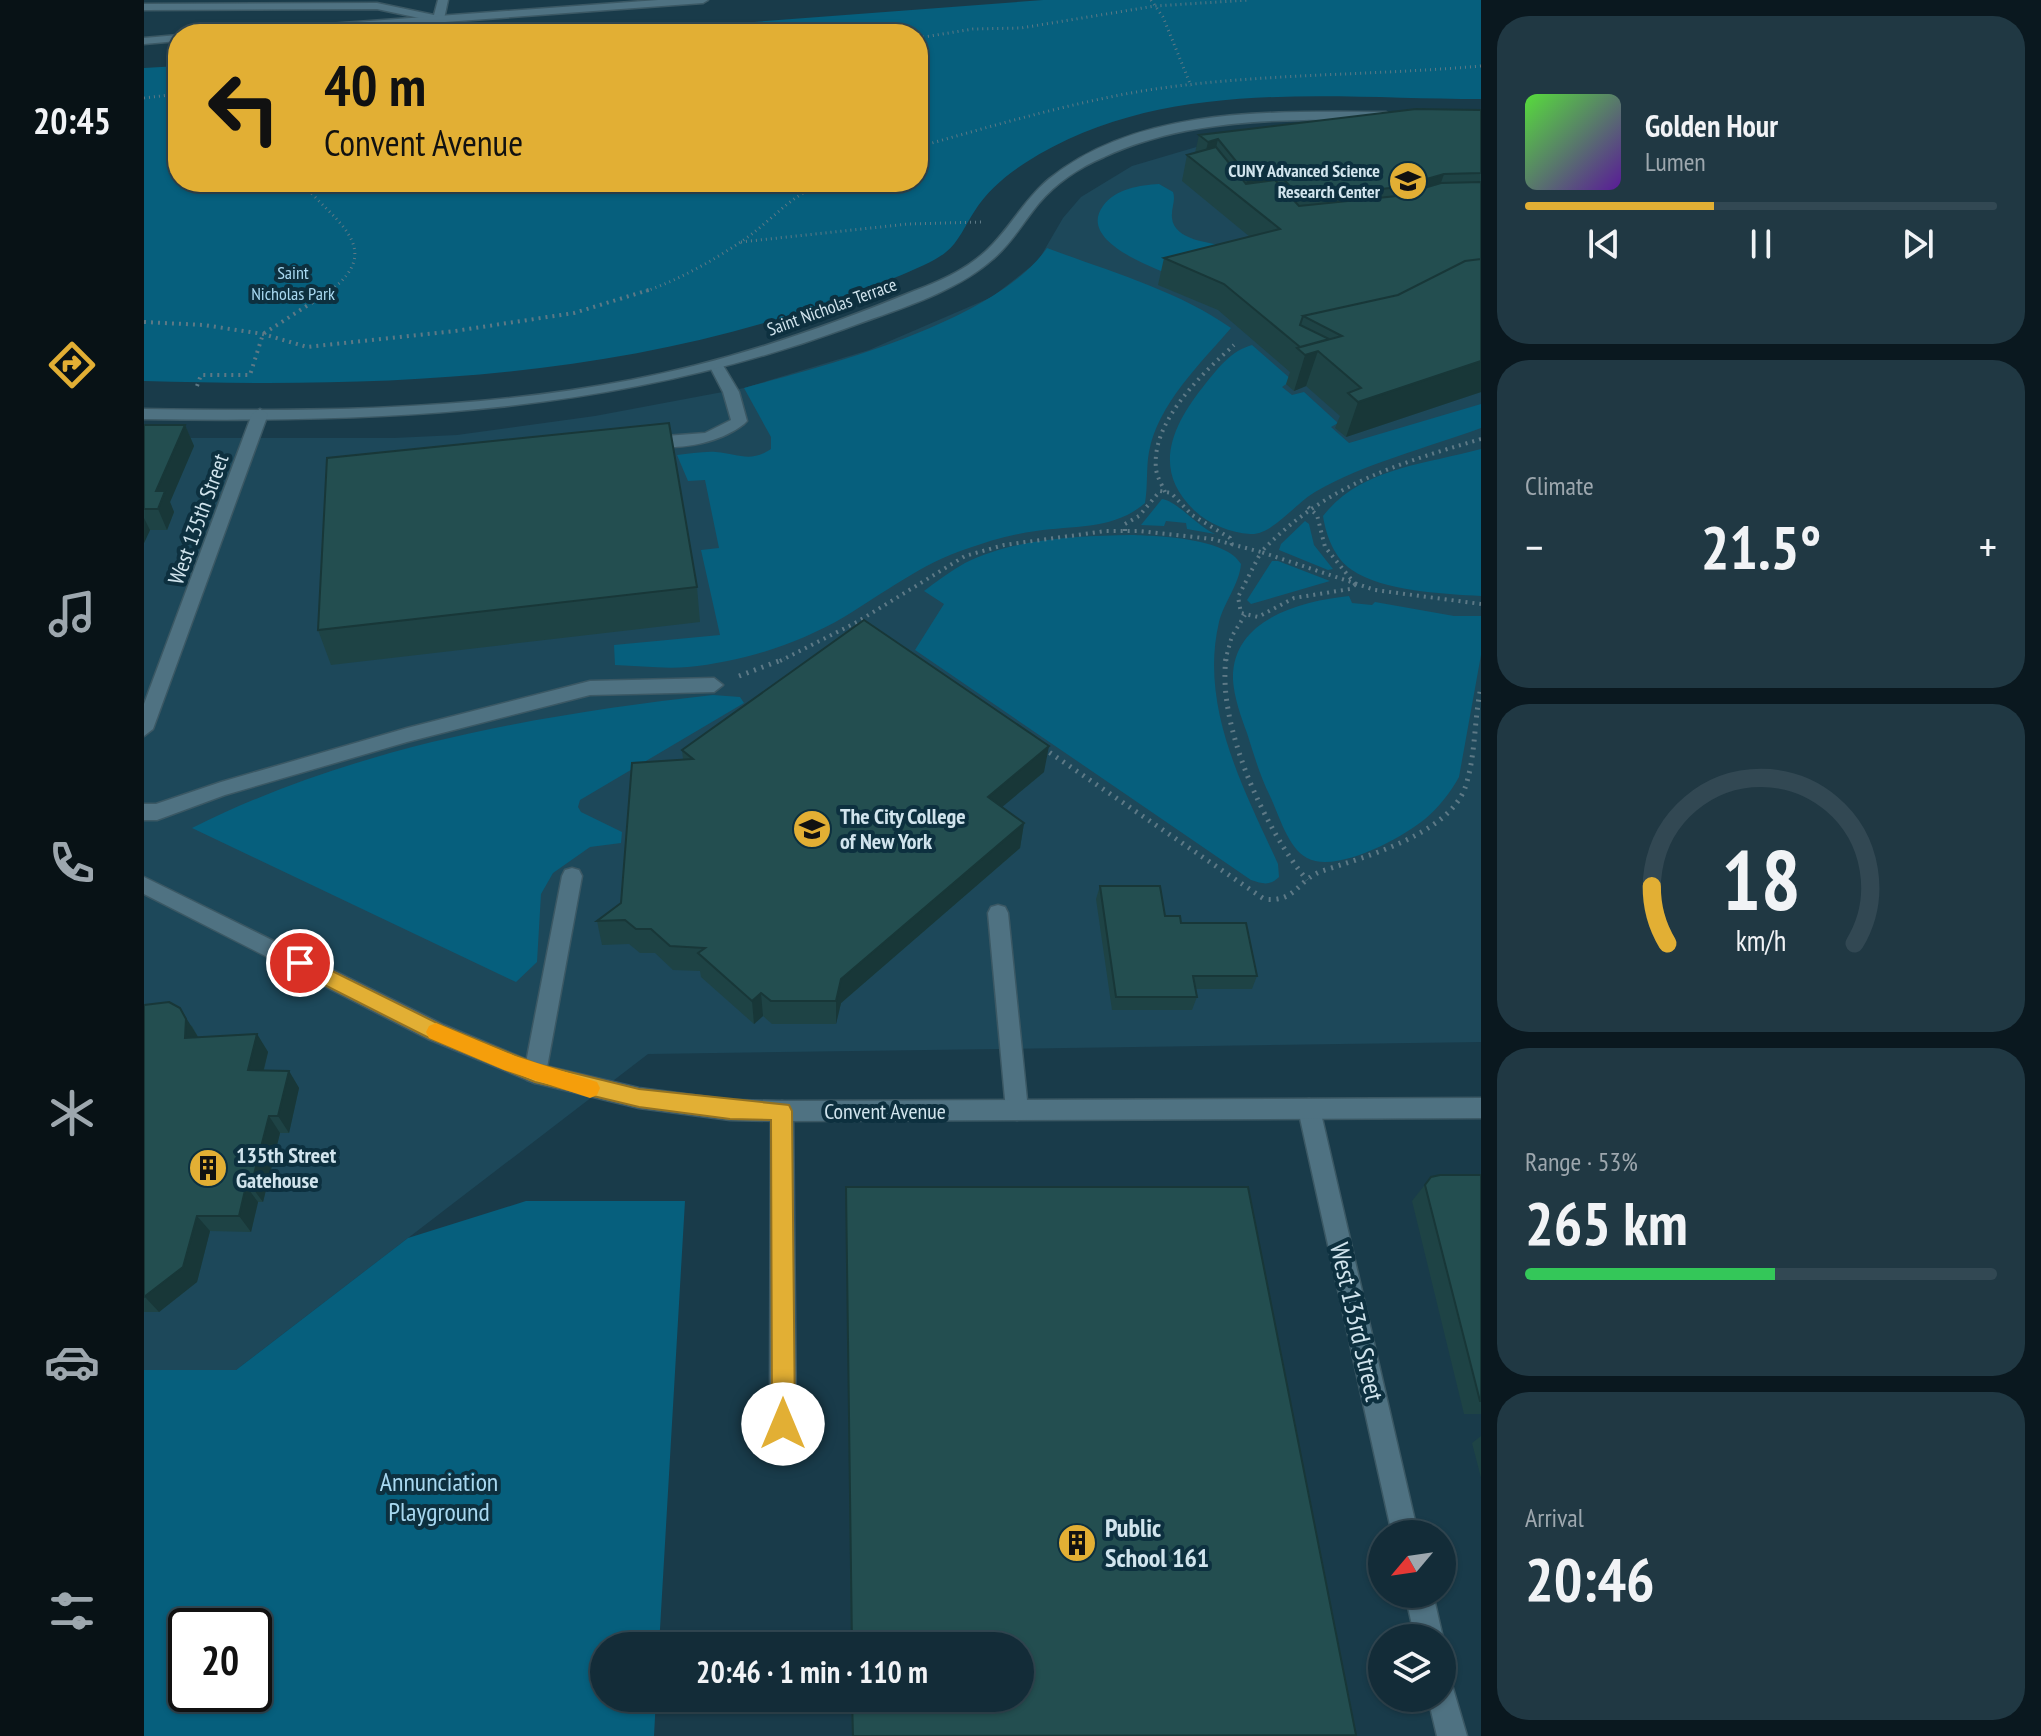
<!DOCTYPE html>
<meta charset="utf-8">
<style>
body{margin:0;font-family:"PT Sans Narrow",sans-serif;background:#203843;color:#f1f3f6;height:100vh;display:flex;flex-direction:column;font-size:30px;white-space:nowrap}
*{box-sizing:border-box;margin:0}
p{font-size:26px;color:#9da7ae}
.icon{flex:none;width:44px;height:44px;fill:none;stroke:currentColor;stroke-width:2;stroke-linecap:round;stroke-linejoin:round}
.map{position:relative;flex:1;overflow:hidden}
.details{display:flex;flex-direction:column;gap:16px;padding:16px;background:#0a181f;width:560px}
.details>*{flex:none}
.guide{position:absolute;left:24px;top:24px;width:760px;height:168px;border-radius:32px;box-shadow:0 2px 6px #0004,0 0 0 2px #324853;background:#e2af34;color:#111;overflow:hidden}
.needle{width:52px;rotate:241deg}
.fabs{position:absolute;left:1224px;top:1520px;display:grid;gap:16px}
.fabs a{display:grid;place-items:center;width:88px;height:88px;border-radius:50%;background:#132c38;box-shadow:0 2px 6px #0004,0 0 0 2px #324853;font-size:40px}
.speed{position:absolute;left:24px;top:1608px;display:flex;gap:16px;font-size:40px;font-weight:700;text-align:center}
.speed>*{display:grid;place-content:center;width:104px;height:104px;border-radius:50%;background:#132c38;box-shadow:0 2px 6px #0004,0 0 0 2px #324853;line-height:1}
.speed .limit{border:4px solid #111;border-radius:12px;background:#fff;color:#111}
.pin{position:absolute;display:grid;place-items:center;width:68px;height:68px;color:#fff;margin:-34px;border:4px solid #fff;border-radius:50%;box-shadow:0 2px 8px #0007}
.me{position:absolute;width:88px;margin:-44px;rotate:0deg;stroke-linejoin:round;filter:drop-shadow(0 0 6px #0008)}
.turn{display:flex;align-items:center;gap:28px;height:168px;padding:0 24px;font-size:36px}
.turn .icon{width:104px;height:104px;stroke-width:2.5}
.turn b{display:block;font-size:56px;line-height:68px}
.big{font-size:60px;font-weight:700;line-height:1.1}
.details .tile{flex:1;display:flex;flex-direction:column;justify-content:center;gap:12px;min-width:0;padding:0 28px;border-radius:32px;background:#203843}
.details .dial{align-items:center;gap:0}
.dial svg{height:208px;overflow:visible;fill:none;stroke:#324853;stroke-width:7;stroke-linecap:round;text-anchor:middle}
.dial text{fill:#f1f3f6;stroke:none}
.song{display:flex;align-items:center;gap:24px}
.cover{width:96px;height:96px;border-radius:12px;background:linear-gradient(135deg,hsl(110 70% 55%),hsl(270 70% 35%))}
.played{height:8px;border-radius:4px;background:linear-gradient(90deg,#e2af34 40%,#324853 40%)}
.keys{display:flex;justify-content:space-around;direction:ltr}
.heat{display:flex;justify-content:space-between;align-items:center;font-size:44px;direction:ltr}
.charge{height:12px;border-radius:6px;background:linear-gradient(90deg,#34c759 53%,#324853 0)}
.trip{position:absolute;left:446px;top:1632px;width:444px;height:80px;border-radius:40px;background:#132c38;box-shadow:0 2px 6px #0004,0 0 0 2px #324853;font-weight:700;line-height:80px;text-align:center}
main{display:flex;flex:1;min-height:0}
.menu{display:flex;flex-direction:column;width:144px;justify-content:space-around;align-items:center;background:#081216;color:#9da7ae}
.menu .icon{width:56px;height:56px}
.menu .current{color:#e2af34}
.menu b{font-size:36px;color:#f1f3f6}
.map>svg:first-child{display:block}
.built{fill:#1d485a}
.green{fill:#065f7d;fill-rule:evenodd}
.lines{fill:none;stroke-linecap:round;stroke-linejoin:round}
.service-casing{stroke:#3b5864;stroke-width:3}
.minor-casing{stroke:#3b5864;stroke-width:3}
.tertiary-casing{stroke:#3b5864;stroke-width:3}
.secondary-casing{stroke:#3b5864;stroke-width:3}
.path-far2{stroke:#5d7986;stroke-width:3;stroke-dasharray:1 4;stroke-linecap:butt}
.path-far1{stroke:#5d7986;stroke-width:4;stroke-dasharray:2 5;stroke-linecap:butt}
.path{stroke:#5d7986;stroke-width:5;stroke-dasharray:2 6;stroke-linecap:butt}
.service{fill:#4f7282;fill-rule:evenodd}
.minor{fill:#4f7282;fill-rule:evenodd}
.tertiary{fill:#4f7282;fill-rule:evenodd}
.secondary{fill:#4f7282;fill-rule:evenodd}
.wall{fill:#1e4345}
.shaded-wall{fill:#183738}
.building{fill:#234e50;stroke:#183738;stroke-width:2}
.route{fill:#e2af34;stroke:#937222;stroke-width:2}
.slow{fill:#f59e0b}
.labels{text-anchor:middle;stroke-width:8;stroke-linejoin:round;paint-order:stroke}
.far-poi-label{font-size:18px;font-weight:bold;fill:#d1e4ed;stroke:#0d303f;text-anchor:end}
.far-park-label{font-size:18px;fill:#a8d8f0;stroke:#0d303f}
.far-street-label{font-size:18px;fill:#d1e4ed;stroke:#0d303f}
.street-label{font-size:22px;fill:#d1e4ed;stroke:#0d303f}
.poi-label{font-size:22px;font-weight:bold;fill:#d1e4ed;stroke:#0d303f;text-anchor:start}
.near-street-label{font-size:26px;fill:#d1e4ed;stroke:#0d303f}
.near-park-label{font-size:26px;fill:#a8d8f0;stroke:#0d303f}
.near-poi-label{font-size:26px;font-weight:bold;fill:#d1e4ed;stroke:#0d303f;text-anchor:start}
</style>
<main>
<nav class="menu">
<b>20:45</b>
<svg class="icon current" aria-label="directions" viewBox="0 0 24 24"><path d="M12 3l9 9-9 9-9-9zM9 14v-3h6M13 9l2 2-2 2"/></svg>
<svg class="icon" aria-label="music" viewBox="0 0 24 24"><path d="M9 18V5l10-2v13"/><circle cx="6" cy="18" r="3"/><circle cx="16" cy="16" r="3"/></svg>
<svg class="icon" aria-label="phone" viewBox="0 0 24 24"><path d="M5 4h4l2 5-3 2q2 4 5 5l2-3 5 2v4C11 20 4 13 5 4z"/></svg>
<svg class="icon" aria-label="climate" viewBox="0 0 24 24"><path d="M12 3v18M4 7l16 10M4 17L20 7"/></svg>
<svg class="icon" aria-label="car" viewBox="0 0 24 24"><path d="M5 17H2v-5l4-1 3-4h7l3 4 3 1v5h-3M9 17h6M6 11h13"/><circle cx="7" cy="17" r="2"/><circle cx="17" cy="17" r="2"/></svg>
<svg class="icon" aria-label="filters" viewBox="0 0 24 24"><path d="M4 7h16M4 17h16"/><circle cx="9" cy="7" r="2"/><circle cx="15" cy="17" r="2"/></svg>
</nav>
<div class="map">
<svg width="1337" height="1736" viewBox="0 0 1337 1736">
<rect width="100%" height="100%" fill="#193b4a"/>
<path class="built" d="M1337 136V1042L504 1054 92 1370H0V438H250L313 435 451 416 600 388 725 350 848 297 894 261 919 218 937 197 988 166 1066 143Z"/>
<path class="green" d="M899 0H1337V99C1185 99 1016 76 881 163 861 176 843 191 830 212 822 224 814 243 802 252 788 265 720 290 699 297 473 380 238 388 0 381V68L34 66V182H774V34H452Z
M1015 184 1029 192C1032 201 1027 208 1028 218 1030 240 1066 243 1083 246L1045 282C1021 272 931 244 959 206 971 189 996 185 1015 184Z
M903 248C964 271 1033 290 1087 328 1056 364 1014 404 1005 452 1002 468 1004 486 1001 503 970 530 932 525 892 531 868 534 845 541 822 549 777 564 740 593 700 617 654 644 598 662 544 667 521 669 495 666 471 665L470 645 576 635 557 550 575 548 561 480 544 481 533 455C545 454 560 451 572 452 595 454 606 463 627 449V437L600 388C685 365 851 322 903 248Z
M1108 345 1148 380 1138 387 1148 395 1160 392 1194 423 1187 427 1205 443 1337 404V428C1283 448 1221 463 1171 492 1152 503 1127 536 1106 534 1087 533 1065 524 1051 511 1006 469 1029 424 1062 383 1076 366 1087 351 1108 345Z
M1337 449V596C1301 594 1238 591 1208 570 1191 559 1182 536 1179 516 1216 468 1282 464 1337 449Z
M1018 499C1033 501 1053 526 1071 534L1043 529 1042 523 1022 521 1020 526 997 525Z
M1161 521 1165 524 1170 545 1189 569 1184 570 1135 550 1137 544Z
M988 535C1016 536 1082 538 1097 564 1095 585 1080 602 1075 622 1055 707 1100 789 1134 864L1135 877C1126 886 1119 884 1107 880L771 650 800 604 780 591C793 581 807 571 821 563 871 538 934 536 988 535Z
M1128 561H1134L1186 581 1107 604 1103 600Z
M1205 596 1208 603 1228 605 1231 602 1310 616H1337V655L1315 777C1306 793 1295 807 1281 819 1258 838 1192 874 1163 858 1144 848 1135 815 1126 796 1116 776 1110 755 1103 733 1097 717 1090 697 1089 680 1087 619 1157 601 1205 596Z
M569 695 596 697 600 703 436 800 434 807 437 812 478 832 477 843 446 847 409 873 397 894 393 962 372 982 48 828C210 747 391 715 569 695Z
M382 1201H541L515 1646H460V1698H512L510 1736H0V1370H92L264 1238ZM42 1626H110V1694H42Z"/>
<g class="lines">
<defs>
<path id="service" d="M572 361 577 362 595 392 603 421 600 424C573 445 528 452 495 444V438L561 433 587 420 579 392 565 365Z
M570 678 579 685 570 692 446 695 263 742 81 795 13 820H0V804H12L77 782 263 728 446 681Z
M428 868 435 870 438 876 402 1073 399 1080 391 1083 383 1080 380 1073 418 876 421 870Z
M854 905 861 907 864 913 884 1110 881 1117 873 1120 865 1117 862 1110 844 913 847 907Z
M638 1101 646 1104 649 1111 652 1424 648 1433 639 1437 630 1433 626 1424 627 1111 630 1104Z"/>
<path id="minor" d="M1242 112 1248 116 1246 119C1219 123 1188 119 1160 120 1092 121 1022 128 960 157 936 167 912 183 895 203 880 221 868 243 849 259 810 294 748 311 700 329 470 413 242 423 0 419V409C163 412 327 411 487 380 585 361 678 329 770 291 799 280 828 267 849 244 869 223 882 198 905 179 997 105 1131 112 1242 112Z
M1165 1099 1173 1102 1176 1109 1274 1534H1248L1154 1109 1157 1102Z
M1261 1594H1289L1299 1638 1298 1640V1638H1271Z
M1298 1681 1308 1685 1323 1736H1293L1284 1698H1298Z"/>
<path id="tertiary" d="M294 0H304L300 19 294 22 233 9 0 10V4L233 3 290 15Z
M116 409 124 414 9 729 0 736V704L108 414Z
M0 877 300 1025 393 1064 495 1088 586 1100 638 1101 1337 1098V1118L638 1121 586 1120 495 1108 391 1083 284 1039 0 894Z"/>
<path id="secondary" d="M514 0H564L559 3 137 34H84L90 31Z
M34 35V41L0 44V38Z"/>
</defs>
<use href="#service" class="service-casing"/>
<use href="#minor" class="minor-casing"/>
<use href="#tertiary" class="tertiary-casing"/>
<use href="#secondary" class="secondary-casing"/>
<path class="path-far2" d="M1007 0 1019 17 1047 86
M774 38 829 29 877 28 1011 6 1105 0
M0 98 34 94
M774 147C848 126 922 104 998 91 1110 73 1224 76 1337 66
M158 182C186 219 244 247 186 291
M597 242 764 224 838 222
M502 291C535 280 572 259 601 239 632 217 645 196 682 182"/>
<path class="path-far1" d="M0 322 60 325 119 334 163 347 311 331 430 313 508 289
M53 386 57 375H106L119 334 189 289
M1337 439C1252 464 1180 486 1117 552L1231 590 1337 604
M1021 492C1018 485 1013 477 1012 469 1007 421 1058 374 1090 345
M1164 507 1173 515 1181 547 1211 584
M981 531V524L995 516 1016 491 1027 493 1048 515 1086 538 1088 545
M636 661 713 622 821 556 860 545 962 531H996L1068 539 1117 552 1094 597 1097 613 1114 617 1150 598 1206 589 1211 585
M1081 661 1088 636 1101 615"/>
<path class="path" d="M1082 659C1073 725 1121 830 1163 880
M595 676 640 659
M899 748 1120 899C1152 903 1153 880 1178 871 1220 857 1307 834 1322 785 1332 753 1330 719 1337 687"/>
<use href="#service" class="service"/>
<use href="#minor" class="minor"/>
<use href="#tertiary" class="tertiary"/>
<use href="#secondary" class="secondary"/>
</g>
<path class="wall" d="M1337 110V392L1202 437 1191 428 1196 416 1162 386 1150 391 1142 384 1146 372 1074 310 1014 285 1020 258 1106 237 1038 181 1043 155 1051 153 1055 135Z
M0 425H41L50 446 26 502 30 512 23 530H6L0 543Z
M553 587 556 622 187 665 174 630Z
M538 750 900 772 858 807 880 823 876 848 697 1003 692 1024H628L619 1016 610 1024 557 977 556 971 529 970 511 953H496L485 944 458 945 453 921 477 903 539 759Z
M956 886 1037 923 1113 976 1108 989H1052L1053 997 1048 1010H968L952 899Z
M0 1005 48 1026 54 1037 113 1034 124 1052 120 1070 145 1071 155 1088 145 1133H136L119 1202H114L107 1232 66 1231 53 1282 15 1312H0Z
M1337 1175V1414H1320L1268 1201 1287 1177Z
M702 1187 1212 1735 1209 1736H708L707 1698H876V1646H707Z
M1337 1436V1478L1328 1443Z"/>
<path class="shaded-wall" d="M1074 139 1066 173 1058 167 1064 142Z
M1133 172 1124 206 1098 199 1104 176Z
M1300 174 1288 209 1244 222 1255 187Z
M1174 351 1162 386 1150 391 1162 352Z
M1337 361V392L1202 437 1214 402Z
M41 425 50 446 26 502 30 512 23 530 14 509 12 491Z
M0 518 6 530 0 543Z
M905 746 900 772 840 822 844 797Z
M880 823 876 848 697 1003 692 1024V1001L697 979Z
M617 993 619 1016 610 1024 608 1001Z
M36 1008 54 1037 41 1038Z
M113 1034 124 1052 115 1088 104 1070Z
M145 1071 155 1088 145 1133 134 1116Z
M125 1116 136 1133 119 1202 107 1186Z
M102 1186 114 1202 107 1232 95 1216Z
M53 1216 66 1231 53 1282 15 1312 1 1297Z"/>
<path class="building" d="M1272 109 1337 110V173L1300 174 1255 187 1157 198 1133 172 1104 176 1074 139 1064 142 1055 135Z
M1072 147 1102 184 1131 180 1155 206 1253 196 1297 183 1337 182V259L1321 261 1254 295 1159 316 1156 325 1185 339 1156 347 1080 284 1020 258 1136 229 1043 155Z
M1337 259V361L1214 402 1204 393 1217 388 1174 351 1161 355 1153 348 1198 336 1159 316 1254 295 1321 261Z
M525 423 553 587 174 630 183 458Z
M0 425H41L12 491H21L14 509H0Z
M720 620 905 746 844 797 880 823 697 979 692 1001H627L617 993 608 1001 554 953 561 948 526 946 507 929H492L481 920 453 921 477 903 488 763 549 759 538 750Z
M956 886H1016L1021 916H1036L1037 923H1102L1113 976H1049L1053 997H972Z
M25 1002 36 1008 42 1019 41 1038 113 1034 104 1070 145 1071 134 1116H125L107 1186H102L95 1216H53L39 1267 0 1297V1005Z
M1296 1175H1337V1401H1336L1281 1185 1287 1177Z
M702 1187H1104L1212 1735 709 1736 708 1698H876V1646H708Z"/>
<path class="route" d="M156 955 299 1026 393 1064 495 1089 645 1105 648 1111 651 1424 648 1433 639 1436 631 1433 628 1424 627 1120 586 1119 495 1107 391 1082 285 1038 149 969 146 963 149 958Z"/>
<path class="slow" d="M292 1023 371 1056 453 1082 456 1088 453 1095 446 1098 360 1070 285 1038 282 1032 285 1026Z"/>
<defs>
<symbol id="university-disc" viewBox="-11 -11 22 22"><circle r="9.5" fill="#e2af34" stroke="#0d303f"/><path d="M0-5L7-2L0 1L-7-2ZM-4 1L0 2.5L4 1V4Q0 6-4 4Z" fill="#111"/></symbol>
<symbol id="building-disc" viewBox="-11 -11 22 22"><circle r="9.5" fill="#e2af34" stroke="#0d303f"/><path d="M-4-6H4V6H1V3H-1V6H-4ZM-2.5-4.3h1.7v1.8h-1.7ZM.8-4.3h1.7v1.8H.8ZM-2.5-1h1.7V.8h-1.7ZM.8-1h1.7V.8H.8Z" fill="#111"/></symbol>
</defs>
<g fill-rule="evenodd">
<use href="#university-disc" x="1242" y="159" width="44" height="44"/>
<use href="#university-disc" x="646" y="807" width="44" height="44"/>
<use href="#building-disc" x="42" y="1146" width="44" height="44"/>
<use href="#building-disc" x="911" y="1521" width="44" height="44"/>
</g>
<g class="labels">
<g class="far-poi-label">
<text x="1236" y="177">CUNY Advanced Science<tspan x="1236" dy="21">Research Center</tspan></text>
</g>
<g class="far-park-label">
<text x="149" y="279">Saint<tspan x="149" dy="21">Nicholas Park</tspan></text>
</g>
<g class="far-street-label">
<text transform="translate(688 307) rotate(-20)" y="6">Saint Nicholas Terrace</text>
</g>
<g class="street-label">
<text transform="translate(54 519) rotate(-70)" y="8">West 135th Street</text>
<text x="741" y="1119">Convent Avenue</text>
</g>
<g class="poi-label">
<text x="696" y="824">The City College<tspan x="696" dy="25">of New York</tspan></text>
<text x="92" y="1163">135th Street<tspan x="92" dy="25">Gatehouse</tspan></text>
</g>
<g class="near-street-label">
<text transform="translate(1213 1322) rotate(77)" y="9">West 133rd Street</text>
</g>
<g class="near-park-label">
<text x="295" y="1491">Annunciation<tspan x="295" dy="30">Playground</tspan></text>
</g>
<g class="near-poi-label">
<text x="961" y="1537">Public<tspan x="961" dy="30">School 161</tspan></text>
</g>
</g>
</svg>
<div class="fabs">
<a><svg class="needle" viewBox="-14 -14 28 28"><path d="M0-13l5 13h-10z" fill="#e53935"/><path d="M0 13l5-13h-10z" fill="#9da7ae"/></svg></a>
<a><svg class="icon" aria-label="layers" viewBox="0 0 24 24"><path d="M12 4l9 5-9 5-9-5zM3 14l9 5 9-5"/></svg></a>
</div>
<div class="speed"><div class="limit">20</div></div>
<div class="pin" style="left:156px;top:963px;background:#d93025"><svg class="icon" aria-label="arrive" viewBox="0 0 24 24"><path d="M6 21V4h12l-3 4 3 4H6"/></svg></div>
<svg class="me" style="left:639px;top:1424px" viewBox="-20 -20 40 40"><circle r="19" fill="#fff"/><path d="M0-13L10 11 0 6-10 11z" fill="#e2af34"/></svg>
<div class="trip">20:46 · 1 min · 110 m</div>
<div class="guide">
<div class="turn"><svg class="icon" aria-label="left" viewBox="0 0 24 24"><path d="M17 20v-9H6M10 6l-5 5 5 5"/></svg><div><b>40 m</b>Convent Avenue</div></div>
</div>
</div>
<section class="details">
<div class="tile">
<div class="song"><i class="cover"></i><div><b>Golden Hour</b><p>Lumen</p></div></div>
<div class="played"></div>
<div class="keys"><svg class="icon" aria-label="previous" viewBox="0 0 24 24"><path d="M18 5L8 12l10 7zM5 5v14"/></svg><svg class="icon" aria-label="pause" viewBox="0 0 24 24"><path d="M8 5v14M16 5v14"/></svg><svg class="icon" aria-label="next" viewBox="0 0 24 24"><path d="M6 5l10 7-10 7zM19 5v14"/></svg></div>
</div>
<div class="tile"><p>Climate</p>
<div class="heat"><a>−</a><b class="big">21.5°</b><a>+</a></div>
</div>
<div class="tile dial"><svg viewBox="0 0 100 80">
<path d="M14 69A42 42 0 1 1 86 69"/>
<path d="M14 69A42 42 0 0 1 8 47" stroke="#e2af34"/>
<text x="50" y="56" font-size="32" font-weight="700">18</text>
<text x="50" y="72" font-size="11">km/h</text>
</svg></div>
<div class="tile"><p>Range · 53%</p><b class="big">265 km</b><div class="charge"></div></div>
<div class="tile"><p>Arrival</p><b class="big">20:46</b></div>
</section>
</main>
